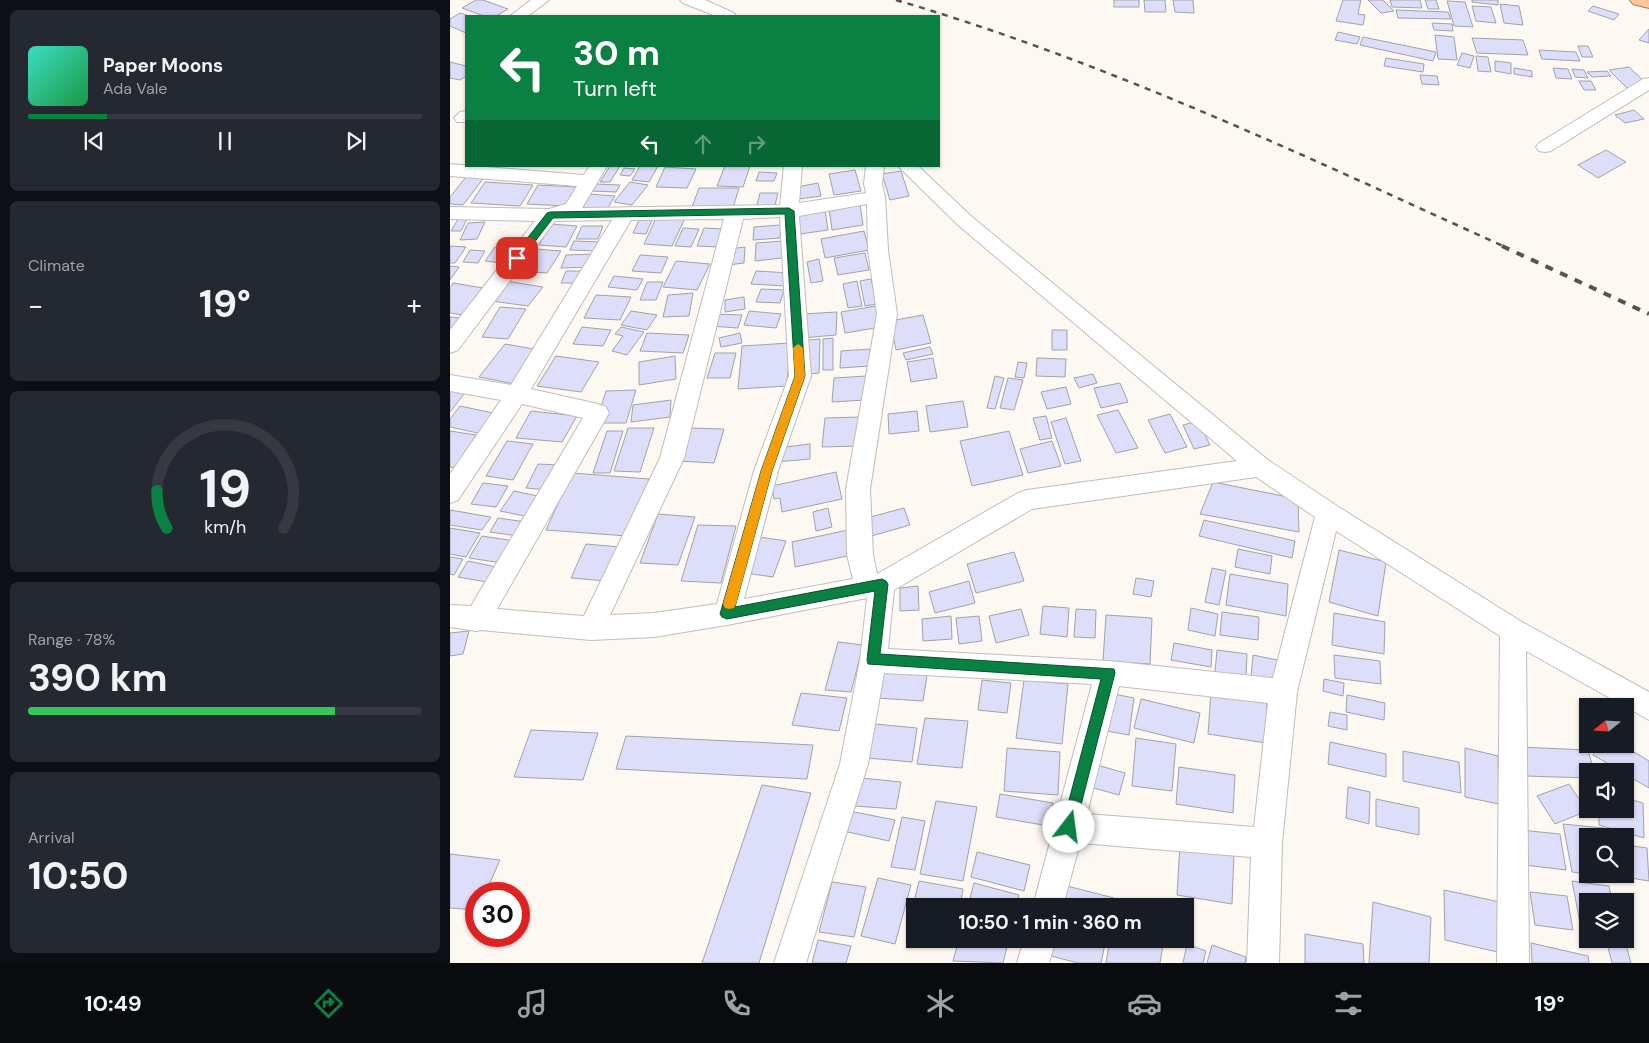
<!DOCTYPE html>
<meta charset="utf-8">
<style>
body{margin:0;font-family:"DM Sans",sans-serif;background:#242831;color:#f1f3f6;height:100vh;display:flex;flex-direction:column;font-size:19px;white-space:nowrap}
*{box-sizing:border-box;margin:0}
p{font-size:16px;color:#9ea1a6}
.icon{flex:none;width:28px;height:28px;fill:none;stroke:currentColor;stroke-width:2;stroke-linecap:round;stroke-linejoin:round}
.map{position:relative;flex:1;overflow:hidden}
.details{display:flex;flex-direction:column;gap:10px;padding:10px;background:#0d0f14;width:450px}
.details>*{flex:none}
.guide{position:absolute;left:15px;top:15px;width:475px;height:152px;border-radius:0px;box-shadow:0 1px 4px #0004;background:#0b8043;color:#fff;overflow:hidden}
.needle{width:32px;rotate:252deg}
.controls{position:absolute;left:1129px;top:698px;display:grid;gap:10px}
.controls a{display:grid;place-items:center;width:55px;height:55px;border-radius:0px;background:#171b24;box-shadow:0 1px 4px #0004;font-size:25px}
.speed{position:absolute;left:15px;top:882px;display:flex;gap:10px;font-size:25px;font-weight:700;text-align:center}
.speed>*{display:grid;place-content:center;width:65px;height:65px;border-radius:50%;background:#171b24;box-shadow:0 1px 4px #0004;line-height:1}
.speed .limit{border:8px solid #d22;background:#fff;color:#111}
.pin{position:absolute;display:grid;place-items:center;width:42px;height:42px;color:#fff;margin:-21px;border-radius:10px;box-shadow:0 2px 8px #0006}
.me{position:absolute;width:55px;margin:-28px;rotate:15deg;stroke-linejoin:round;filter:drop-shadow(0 0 4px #0008)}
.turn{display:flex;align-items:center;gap:18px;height:105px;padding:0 25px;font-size:22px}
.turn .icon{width:65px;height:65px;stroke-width:2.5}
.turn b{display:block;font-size:35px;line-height:42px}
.lanes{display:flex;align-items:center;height:48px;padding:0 25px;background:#0003;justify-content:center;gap:25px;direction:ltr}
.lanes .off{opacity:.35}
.big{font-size:38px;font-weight:700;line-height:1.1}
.details .widget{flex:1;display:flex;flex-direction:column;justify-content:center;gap:8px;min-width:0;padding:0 18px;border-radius:8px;background:#242831}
.details .dial{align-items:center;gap:0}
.dial svg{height:130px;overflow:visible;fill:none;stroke:#363941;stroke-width:7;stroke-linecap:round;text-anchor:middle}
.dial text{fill:#f1f3f6;stroke:none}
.song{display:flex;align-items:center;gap:15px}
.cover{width:60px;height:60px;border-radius:8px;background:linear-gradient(135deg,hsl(170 70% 55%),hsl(140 70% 35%))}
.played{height:5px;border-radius:2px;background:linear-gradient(90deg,#0b8043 20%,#363941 20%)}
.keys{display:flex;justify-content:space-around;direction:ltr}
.heat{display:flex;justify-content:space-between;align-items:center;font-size:28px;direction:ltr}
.charge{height:8px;border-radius:4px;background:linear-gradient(90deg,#34c759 78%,#363941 0)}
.trip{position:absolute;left:456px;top:898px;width:288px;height:50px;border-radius:0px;background:#171b24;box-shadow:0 1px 4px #0004;font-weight:700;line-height:50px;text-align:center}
.tabs{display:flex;height:80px;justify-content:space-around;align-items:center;background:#090b0e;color:#9ea1a6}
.tabs .icon{width:35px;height:35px}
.tabs .selected{color:#0b8043}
.tabs b{font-size:22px;color:#f1f3f6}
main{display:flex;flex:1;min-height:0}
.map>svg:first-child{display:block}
.building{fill:#dddefa;stroke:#a1a2a8}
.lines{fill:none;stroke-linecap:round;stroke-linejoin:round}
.street-casing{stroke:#c3bcb8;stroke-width:2}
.primary-casing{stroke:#b5794b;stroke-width:2}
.street{fill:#fff;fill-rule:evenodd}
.primary{fill:#fdc79d;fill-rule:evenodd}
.rail-far1{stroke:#565250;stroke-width:2.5;stroke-dasharray:6 6;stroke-linecap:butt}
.rail{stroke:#565250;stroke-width:4;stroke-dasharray:8 8;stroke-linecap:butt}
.route{fill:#0b8043;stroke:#07532c}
.slow{fill:#f59e0b}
</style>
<main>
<section class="details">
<div class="widget">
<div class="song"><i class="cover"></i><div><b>Paper Moons</b><p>Ada Vale</p></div></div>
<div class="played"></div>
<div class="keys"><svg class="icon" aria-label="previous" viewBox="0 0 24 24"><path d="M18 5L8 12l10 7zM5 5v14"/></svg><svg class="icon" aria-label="pause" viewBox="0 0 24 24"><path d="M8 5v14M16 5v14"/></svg><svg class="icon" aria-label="next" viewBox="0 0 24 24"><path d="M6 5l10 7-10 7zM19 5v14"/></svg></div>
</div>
<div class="widget"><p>Climate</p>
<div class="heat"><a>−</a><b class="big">19°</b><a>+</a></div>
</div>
<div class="widget dial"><svg viewBox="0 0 100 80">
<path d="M14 69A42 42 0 1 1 86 69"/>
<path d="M14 69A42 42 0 0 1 8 46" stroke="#0b8043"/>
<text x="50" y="56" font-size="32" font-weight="700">19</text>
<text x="50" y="72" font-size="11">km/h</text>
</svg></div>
<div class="widget"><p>Range · 78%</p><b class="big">390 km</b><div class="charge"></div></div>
<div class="widget"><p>Arrival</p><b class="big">10:50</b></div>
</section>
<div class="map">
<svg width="1199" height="963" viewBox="0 0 1199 963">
<rect width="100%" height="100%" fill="#fef8f3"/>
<path class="building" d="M26 0H33L58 9 46 16H34L12 8Z
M664 0H689V7H664Z
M694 0H715L716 12H695Z
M723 0H743L744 13 725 12Z
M893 0H911L908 14 915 15 913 25 886 21Z
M918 0H933L944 11 931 13Z
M940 0H970L972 8 942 7Z
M975 0H986L989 9H978Z
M1022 0H1048V5L1022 2Z
M997 1 1015 2 1023 27 1004 26Z
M1050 4 1069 6 1073 25 1054 23Z
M1022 6 1041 7 1046 23 1026 21Z
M1143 6 1169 14 1164 20 1138 11Z
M946 10 998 12 1001 19 948 18Z
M10 13 19 16H16V33L0 26V19Z
M982 23 1002 24 1003 31 984 30Z
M1199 29V43L1189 40Z
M888 32 910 37 907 44 885 40Z
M985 35 1004 37 1007 60 988 59Z
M913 37 986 52 983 61 910 45Z
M1022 38 1073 40 1078 55 1027 53Z
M1128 46H1138L1143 57H1132Z
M1089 50 1126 52 1130 61 1092 59Z
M1012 53 1024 56 1020 68 1007 65Z
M1026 56 1038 57 1041 72 1028 71Z
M936 58 974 64 973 72 934 66Z
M1045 61 1061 63V74L1045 71Z
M0 62 16 66V76L10 80 0 78Z
M1179 67 1198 85 1177 88 1159 70Z
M1064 68 1082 71V77L1064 74Z
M1103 68 1118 69 1122 79 1106 78Z
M1122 69 1134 70 1138 78 1125 77Z
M1157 71 1161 76 1142 77 1137 72Z
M970 75 987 76 989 85 972 84Z
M1129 81H1141L1146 90H1134Z
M1184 110 1194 119 1175 123 1165 115Z
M1156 150 1176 162 1148 178 1128 165Z
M160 166H170L160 182H150Z
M190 166H208L199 182 182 180Z
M275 166H300L293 187 267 186Z
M215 167 246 169 237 188 206 187Z
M174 168 185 169 180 176 170 175Z
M405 170 411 191 384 195 379 174Z
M451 171 459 196 440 200 432 174Z
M309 172 327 173 324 181H306Z
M16 177 33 179 13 205 0 204V197Z
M35 182 83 185 70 206 21 203Z
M180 182 198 185 182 205 164 202Z
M368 183 371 196 349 199 347 187Z
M145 184 170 185 166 192 142 191Z
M88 185 126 187 115 206 77 204Z
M249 188H289L283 208 242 207Z
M310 193H328L324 209H306Z
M139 194 165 196 157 209 131 208Z
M410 204 413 225 382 230 379 208Z
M375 210 378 230 350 234 347 214Z
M207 216 235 218 222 246 194 244Z
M8 219H17L11 231H1Z
M189 220H202L196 234 183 233Z
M35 222 27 239 10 240 18 223Z
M101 224 127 226 116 247 89 245Z
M331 225 330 238 303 240 304 227Z
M132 226H153L148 239H126Z
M233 228 249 229 241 247 225 246Z
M254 228 275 229 268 247 247 246Z
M414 231 419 250 375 258 371 239Z
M124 241 151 242 147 251 120 250Z
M333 241 332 258 305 261 306 243Z
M0 246 16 247 5 263H0Z
M45 247 61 248 51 263 35 261Z
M295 247 294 263 278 265 279 249Z
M85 249 111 251 97 273 71 271Z
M20 250 35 251 28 263 13 262Z
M415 253 419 270 388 275 384 258Z
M146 254 142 267 111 268 116 255Z
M190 255 218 257 211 273 182 271Z
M369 259 373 281 361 283 357 262Z
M226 261 260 264 247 290 213 287Z
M0 266 9 267 0 280Z
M116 271H136L131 283H111Z
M306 271 340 273 335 286 301 284Z
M164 276 193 279 187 290 158 287Z
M421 279 427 304 415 306 410 281Z
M56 281 93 287 78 306 41 301Z
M407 281 412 306 398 308 393 284Z
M197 282H213L206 300H190Z
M3 283 33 288 12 315 0 313V288Z
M311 289 334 290 330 303 306 302Z
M243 293 239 316 213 317 218 295Z
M146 295 181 297 170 320 134 318Z
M294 297 295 309 275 312V300Z
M426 306 431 327 395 333 391 312Z
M50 307 76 309 58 339 32 337Z
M181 311 207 315 197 330 171 325Z
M299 311 331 314 326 328 294 325Z
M387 312 386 335 352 338 353 314Z
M264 314 292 315 288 328 260 326Z
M473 315 481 343 446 350 440 321Z
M0 317 11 318 0 334Z
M132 327 161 330 153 346 123 344Z
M171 327 194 332 177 355 162 351 173 336 165 334Z
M602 330H617V350H602Z
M197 333 239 335 233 353 190 351Z
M290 333 292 343 271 347 269 338Z
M383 338V370H373V339Z
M370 339 369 373 357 374 358 340Z
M340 343 337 386 288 389 292 346Z
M55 344 90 350 65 384 29 377Z
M480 347 483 354 456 360 453 353Z
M420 349V366L390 368 391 351Z
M265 353H286L280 378H257Z
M106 356 149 362 131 392 87 386Z
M225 356 226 379 189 385V362Z
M483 358 487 378 461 382 457 362Z
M587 358 616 359 615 377 586 376Z
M568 362 577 363 574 378 565 377Z
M643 374 647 383 629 388 624 378Z
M416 376 415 400 382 402 384 378Z
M545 376 554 378 545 409 537 408Z
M558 378 573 380 564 410 550 408Z
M670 383 678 402 651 408 644 388Z
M4 386 18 389 0 412V392Z
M616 387 621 404 597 409 591 392Z
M186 390 176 423H146L156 391Z
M221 400 220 417 181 422 183 405Z
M513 401 518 427 480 432 476 406Z
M10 406 43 413 28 433 0 427V419Z
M668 410 688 448 666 453 647 415Z
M81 411 127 416 112 442 66 438Z
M467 411 469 431 439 434 438 414Z
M720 414 737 447 715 453 698 420Z
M596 416 602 438 590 440 583 418Z
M411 417 408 446 372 447 375 418Z
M616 418 631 461 615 464 601 422Z
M748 421 760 445 744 449 733 425Z
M178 428H204L190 472 164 471Z
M239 428 274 429 264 463 228 461Z
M0 431 26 435 5 468 0 467Z
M157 431H173L160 473H143Z
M559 431 573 475 522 486 510 441Z
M57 441 83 444 63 480 36 476Z
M602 441 611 466 578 473 570 449Z
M360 444V459L326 462 327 448Z
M88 464 109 465 98 490 76 488Z
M386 472 392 499 332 512 330 498 324 499 322 486Z
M122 473 199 479 177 536 96 530Z
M763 482 848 499 849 532 750 514Z
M33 483 58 486 46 507 21 504Z
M64 491 92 497 79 517 50 511Z
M378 508 382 527 366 531 363 512Z
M454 508 460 525 418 537 413 519Z
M0 511V510L41 517 32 530 0 525Z
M208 514 245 517 228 565 190 563Z
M48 518 76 522 68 536 40 532Z
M754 520 845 541 842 558 749 536Z
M248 525 286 526 271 583 231 581Z
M0 528 30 533 16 557 0 554Z
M398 530 402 555 345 567 342 542Z
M32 536 65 541 52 563 19 558Z
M309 537 336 541 323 577 295 573Z
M136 544 170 547 156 581 121 578Z
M788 549 822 556 820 574 785 567Z
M889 550 936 562 928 616 879 602Z
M564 552 574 581 526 593 517 564Z
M0 557 13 559 4 575 0 574Z
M18 561 51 568 42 583 8 577Z
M762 568 776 571 769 605 755 602Z
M780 574 838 584 836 616 776 605Z
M686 578 704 581 701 597 683 594Z
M519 581 525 603 485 613 479 592Z
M468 586 469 610 450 611V588Z
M593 606 619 608 617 637 590 634Z
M741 608 768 614 765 636 738 630Z
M571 609 579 635 546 643 539 616Z
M626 609 646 610 645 638 624 637Z
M772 612 809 617 808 640 770 635Z
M884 613 935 622 934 654 882 645Z
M656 615 702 618 700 664 653 661Z
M501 616 502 639 473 641 472 619Z
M529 616 532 641 509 644 506 618Z
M19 631 13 654 0 656V633Z
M388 642 413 645 401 692 375 690Z
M724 643 762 650 761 667 721 660Z
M767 650 797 654 796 677 765 672Z
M803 655 832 661 831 683 801 677Z
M884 655 930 661 931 684 885 678Z
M431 667 478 669 473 701 426 698Z
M874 679 894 683 893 696 873 691Z
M532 680 561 683 557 713 528 710Z
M574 680 618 684 612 744 566 738Z
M761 692 817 701 816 743 758 734Z
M351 693 397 698 389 731 342 725Z
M664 694 684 698 679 735 657 731Z
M897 695 935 703 934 720 896 712Z
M691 699 750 713 744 743 684 728Z
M880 712 897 715V730L878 726Z
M475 718 518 721 512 768 467 764Z
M425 724 467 728 462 762 418 758Z
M81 730 148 733 133 780 64 777Z
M176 736 363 745 357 779 166 769Z
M686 738 726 744 722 791 682 786Z
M880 742 936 754V777L878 764Z
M1149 744H1171L1199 761V788L1175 774V771H1171L1143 755Z
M1069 747 1138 750 1144 771H1138V778L1076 776Z
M557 748 610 752 608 795 554 791Z
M1015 748 1048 756 1049 804 1015 797Z
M953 751 1009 762 1011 793 953 781Z
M647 765 675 773 669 795 640 787Z
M729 767 785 775 783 813 726 804Z
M411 778 451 782 446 809 405 806Z
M1119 784 1137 811 1105 824 1087 796Z
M312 785 361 793 309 963H252Z
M898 787 920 792 919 824 896 818Z
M550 794 603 803 599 826 546 817Z
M1175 798 1193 803 1194 838 1149 825V809H1175Z
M926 799 969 808V835L926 826Z
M486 801 527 807 513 881 470 874Z
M399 811 445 820 439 841 393 831Z
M452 817 475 821 465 870 441 867Z
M1113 824 1154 828 1156 836H1138V874L1122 872Z
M1070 830 1110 834 1116 870 1075 865Z
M730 844 784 853 782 904 727 895Z
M1175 845 1197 848 1199 881 1168 876V874H1175Z
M527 852 580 865 574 891 521 877Z
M0 854 50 860 35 894H26V910L0 908Z
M428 878 461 885 445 944 411 936Z
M469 881 513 889 510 906H465V920L460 919Z
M1122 881 1159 886 1162 901H1138V929L1131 928Z
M382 882 416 887 404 937 369 932Z
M524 883 569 895 566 906H518Z
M617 886 664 898 662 906H612Z
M994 890 1050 902 1052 953 995 940Z
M1080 892 1117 896 1123 930 1085 925Z
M667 900 693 906H666Z
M923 902 981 917 979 963H919Z
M855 934 913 944 914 963H855Z
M509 939H559L553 963 503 961Z
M605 939H656L651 963H628L601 956Z
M660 939H714L710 963H656Z
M1156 939 1175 941 1181 963H1162Z
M368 940 401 946 396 963H362Z
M1081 943 1138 956 1139 963H1082Z
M737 944 756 951 753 963H733Z
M762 945 796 957 795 963H757Z"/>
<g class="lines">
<defs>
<path id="street" d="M81 0H99L78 16H60Z
M230 0H255L284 13 286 16H266L233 3Z
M1199 78V90L1101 151 1095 152 1089 151 1086 147 1089 143 1193 79Z
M16 111V122H7L4 118 10 112Z
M0 164 134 175 139 166H157L132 208 330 205 334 166H352L349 203 416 193 414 184 416 166H434L432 184 435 197 438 250 447 314 420 489 423 555 427 574 568 493 577 490 787 461 508 225 448 166H468L522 217 818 460 887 506 1072 622 1199 692V720L1076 651 1079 963H1047L1050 636 886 531 847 692 832 843 829 963H797L801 857 630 843 613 906H583L642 684 434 673 418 764 356 963H324L390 764 410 660 417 598 277 625 204 637 141 640 31 630 27 631 0 627V605L21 606 133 418 72 404 8 500 0 503V474L51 400 0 391V375L61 385 162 220 105 221 8 350 0 353V330L85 221 0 219V207L99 209 116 204 127 186 0 176ZM417 204 418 250 427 314 396 489 397 555 403 579 294 599 328 471 361 376 349 216ZM330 217 339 376 304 471 267 604 204 613 160 615 234 458 293 219ZM274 219 210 458 134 616 47 609 159 413 156 407 148 404 81 389 181 220ZM806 477 865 517 823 678 659 661 438 649 444 590 582 509ZM669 686 818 703 804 827 637 814Z
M574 939H606L599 963H567Z"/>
<path id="primary" d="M1180 0H1199V8L1183 4Z"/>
</defs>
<use href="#street" class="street-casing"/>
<use href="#primary" class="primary-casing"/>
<use href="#street" class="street"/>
<use href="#primary" class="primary"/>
<path class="rail-far1" d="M446 0C657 62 855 156 1055 247"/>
<path class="rail" d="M1052 246 1199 314"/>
</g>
<path class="route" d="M339 208 344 211 355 376 322 471 285 607 432 579 436 581 438 584 430 654 664 669 665 673 624 832 619 834 614 832 612 827 651 679 418 664 417 660 425 591 277 619 272 617 270 614 311 471 345 376 335 214 103 218 70 261 67 262 62 258 97 213 100 212Z"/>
<path class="slow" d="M348 344 353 348 355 376 322 471 286 604 284 608 279 609 275 608 273 604 311 471 345 376 343 348Z"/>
</svg>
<div class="controls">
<a><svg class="needle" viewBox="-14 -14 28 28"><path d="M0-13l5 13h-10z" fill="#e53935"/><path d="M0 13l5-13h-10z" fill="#9ea1a6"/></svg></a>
<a><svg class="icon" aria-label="sound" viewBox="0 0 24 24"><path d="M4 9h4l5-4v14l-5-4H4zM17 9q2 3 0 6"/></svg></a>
<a><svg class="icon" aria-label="search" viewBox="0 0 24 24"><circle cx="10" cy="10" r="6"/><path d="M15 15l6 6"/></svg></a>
<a><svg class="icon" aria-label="layers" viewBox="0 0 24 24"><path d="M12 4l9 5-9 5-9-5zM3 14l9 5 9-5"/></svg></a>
</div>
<div class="speed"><div class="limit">30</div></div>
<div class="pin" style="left:67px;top:258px;background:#d93025"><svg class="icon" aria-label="arrive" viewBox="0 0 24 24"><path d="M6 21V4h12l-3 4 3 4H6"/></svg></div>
<svg class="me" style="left:619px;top:827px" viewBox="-20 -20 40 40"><circle r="19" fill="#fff"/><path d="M0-13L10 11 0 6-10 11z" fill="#0b8043"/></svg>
<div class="trip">10:50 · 1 min · 360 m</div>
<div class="guide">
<div class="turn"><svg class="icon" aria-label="left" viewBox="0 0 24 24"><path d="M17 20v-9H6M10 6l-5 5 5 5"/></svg><div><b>30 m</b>Turn left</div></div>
<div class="lanes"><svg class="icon" aria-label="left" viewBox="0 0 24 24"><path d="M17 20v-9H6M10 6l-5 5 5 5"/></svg><svg class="icon off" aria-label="ahead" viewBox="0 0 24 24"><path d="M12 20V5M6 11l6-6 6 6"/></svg><svg class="icon off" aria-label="right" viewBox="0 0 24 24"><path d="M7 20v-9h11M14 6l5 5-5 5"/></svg></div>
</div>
</div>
</main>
<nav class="tabs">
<b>10:49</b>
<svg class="icon selected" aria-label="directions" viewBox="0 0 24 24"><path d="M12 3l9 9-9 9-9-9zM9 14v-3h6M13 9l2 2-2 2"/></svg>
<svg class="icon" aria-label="music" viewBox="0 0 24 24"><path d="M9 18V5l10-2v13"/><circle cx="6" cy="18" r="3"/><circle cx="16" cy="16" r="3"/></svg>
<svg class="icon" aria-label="phone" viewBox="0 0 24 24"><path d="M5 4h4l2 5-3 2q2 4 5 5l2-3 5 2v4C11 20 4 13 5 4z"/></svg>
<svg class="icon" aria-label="climate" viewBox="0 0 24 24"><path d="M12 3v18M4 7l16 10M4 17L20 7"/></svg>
<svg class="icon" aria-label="car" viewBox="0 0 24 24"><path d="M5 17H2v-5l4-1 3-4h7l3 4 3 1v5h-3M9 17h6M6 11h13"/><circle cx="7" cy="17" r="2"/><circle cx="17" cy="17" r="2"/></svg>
<svg class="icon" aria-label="filters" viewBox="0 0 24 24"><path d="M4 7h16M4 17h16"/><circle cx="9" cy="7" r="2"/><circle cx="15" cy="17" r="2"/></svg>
<b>19°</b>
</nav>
